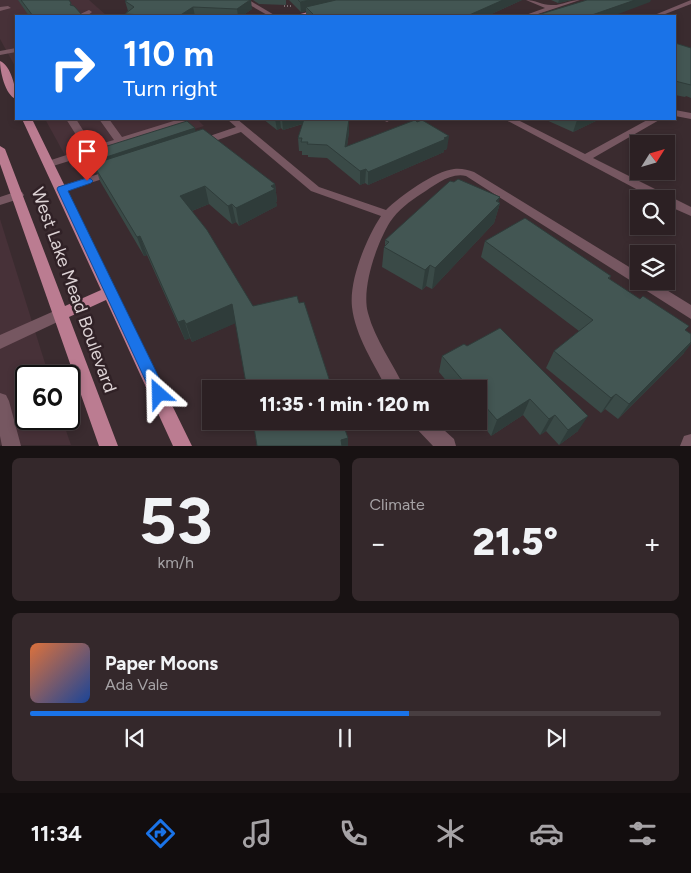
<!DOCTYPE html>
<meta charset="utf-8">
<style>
body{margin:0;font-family:Figtree,sans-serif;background:#34282b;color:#f1f3f6;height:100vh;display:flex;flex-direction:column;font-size:19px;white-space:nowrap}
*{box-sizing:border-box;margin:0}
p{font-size:16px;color:#a6a3a6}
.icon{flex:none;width:28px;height:28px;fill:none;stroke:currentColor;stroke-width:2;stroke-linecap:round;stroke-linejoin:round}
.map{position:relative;height:446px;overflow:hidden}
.side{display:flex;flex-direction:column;gap:12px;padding:12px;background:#181213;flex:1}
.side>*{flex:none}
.guide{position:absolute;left:15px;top:15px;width:661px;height:105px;border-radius:0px;box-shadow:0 2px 8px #0003,0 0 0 1px #483e41;background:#1a73e8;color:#fff;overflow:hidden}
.needle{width:32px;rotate:53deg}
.buttons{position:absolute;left:630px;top:135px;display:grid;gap:10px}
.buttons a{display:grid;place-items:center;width:45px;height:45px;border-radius:0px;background:#2c2023;box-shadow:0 2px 8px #0003,0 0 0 1px #483e41;font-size:25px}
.speed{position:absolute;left:15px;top:365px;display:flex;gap:10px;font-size:25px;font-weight:700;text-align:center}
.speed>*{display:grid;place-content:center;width:65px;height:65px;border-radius:50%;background:#2c2023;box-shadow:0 2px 8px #0003,0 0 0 1px #483e41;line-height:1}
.speed .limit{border:2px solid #111;border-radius:8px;background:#fff;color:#111}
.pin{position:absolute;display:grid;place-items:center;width:42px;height:42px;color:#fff;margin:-51px -21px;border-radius:50% 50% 50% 0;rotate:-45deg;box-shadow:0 0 5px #0007}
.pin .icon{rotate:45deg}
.me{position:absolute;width:55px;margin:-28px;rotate:335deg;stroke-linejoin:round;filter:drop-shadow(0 0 4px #0008)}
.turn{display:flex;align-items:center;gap:18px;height:105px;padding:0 25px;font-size:22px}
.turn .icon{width:65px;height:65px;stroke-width:2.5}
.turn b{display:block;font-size:35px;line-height:42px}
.big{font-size:38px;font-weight:800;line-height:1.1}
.side .card{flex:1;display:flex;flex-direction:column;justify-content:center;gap:8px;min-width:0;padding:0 18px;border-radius:8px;background:#34282b}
.side .dial{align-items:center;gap:0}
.dial b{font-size:65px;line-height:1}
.song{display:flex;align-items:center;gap:15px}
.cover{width:60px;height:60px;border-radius:8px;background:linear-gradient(135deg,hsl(20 70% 55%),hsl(220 70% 35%))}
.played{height:5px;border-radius:2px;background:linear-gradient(90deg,#1a73e8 60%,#483e41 60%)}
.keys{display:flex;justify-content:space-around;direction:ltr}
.heat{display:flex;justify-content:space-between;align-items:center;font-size:28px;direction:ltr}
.side .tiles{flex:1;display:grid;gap:12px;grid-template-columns:1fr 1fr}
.card:last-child{grid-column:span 2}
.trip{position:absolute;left:202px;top:380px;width:285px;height:50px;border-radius:0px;background:#2c2023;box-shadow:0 2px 8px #0003,0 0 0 1px #483e41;font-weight:800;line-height:50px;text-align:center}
.tab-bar{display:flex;height:80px;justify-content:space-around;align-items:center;background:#120d0e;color:#a6a3a6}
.tab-bar .icon{width:35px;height:35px}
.tab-bar .current{color:#1a73e8}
.tab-bar b{font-size:22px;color:#f1f3f6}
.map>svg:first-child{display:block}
.built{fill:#473138}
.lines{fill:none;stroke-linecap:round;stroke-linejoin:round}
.path{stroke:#7a6d71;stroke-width:2;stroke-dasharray:1 2;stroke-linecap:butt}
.minor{fill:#765761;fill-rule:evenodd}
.major{fill:#bb7c91;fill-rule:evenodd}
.wall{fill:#3a4a47}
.shaded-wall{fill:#2f3c3a}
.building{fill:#435653;stroke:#2f3c3a}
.route{fill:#1a73e8;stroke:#114b97}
.labels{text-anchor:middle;stroke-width:5;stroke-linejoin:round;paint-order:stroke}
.street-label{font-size:18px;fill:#dcd2d4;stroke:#302126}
</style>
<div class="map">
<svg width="691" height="446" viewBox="0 0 691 446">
<rect width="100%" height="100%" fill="#3a2b2f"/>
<path class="built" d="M0 0H89L107 16H16V68L0 39Z
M45 119H197L204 126 72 168Z
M0 219 49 376H26V419H62L71 445H0Z"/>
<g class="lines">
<path class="path" d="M284 6H293"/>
<path class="minor" d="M241 0H249L276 16H269Z
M526 0C535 0 542 5 551 5 560 6 570 0 580 0L532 16H523L545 8Z
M691 0V4L660 16H652Z
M0 7 8 6 11 8 0 11Z
M89 10 92 12C88 16 82 17 76 16Z
M16 48V52L0 55V51Z
M675 110 691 113V119L675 116Z
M66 119H76L93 146 114 140 99 119H109L122 137 180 119H194L124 144 53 166H45L44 164 45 162 85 149Z
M227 119H237L319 187 386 210C400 196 435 171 454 169 461 168 468 170 474 172L639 273V281H652L691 305V319L466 176C450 172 434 186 421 194 410 201 398 210 390 222 377 243 361 288 368 313 375 340 393 363 405 389H387C374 364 355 335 352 307 349 280 366 239 381 216L311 191 241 132 203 145H195V141L236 127Z
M381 119H392L387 122Z
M504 119H516L585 154 649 119H661L593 158 691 207V216L666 205V199H655Z
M114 169 118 170 120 172 118 174 62 192 56 189 58 187Z
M18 191 22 192 24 195 22 198 0 205V197Z
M61 308 66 310 69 314 66 318 0 349V335Z
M0 393 6 395 9 401 21 446H2L0 436Z
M412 421H434L454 439 456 446H433L415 427Z
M691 434V446H680L684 436Z"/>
<path class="major" d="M323 8 326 10 325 11 304 16H293Z
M0 61C11 66 16 87 16 99 5 95 0 71 0 61Z
M22 119H32L192 446H173L106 300 69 317 118 446H99L0 164V146L5 149 65 306 101 290Z"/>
</g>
<path class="wall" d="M18 0H69L71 3 72 6 83 16H29Z
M253 0H286V5L259 4Z
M289 0H522L487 16H306V11L301 12Z
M551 0H572L558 3Z
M125 1 252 9 242 16H125V14L128 11Z
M675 43 691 48V98L686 96 685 97 675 95Z
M263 119H349V132L347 146 447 149 444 150V152L368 185 365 183 360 185 327 158 308 157V155H302V151H299L298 138 303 124 283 130 281 128 277 130Z
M544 119H600L573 132Z
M196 131 275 184 277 201 276 202 277 206 239 226 236 222 232 224 209 204 192 211 235 323 192 342 190 338 185 340 147 255 144 256 100 181 97 172 95 173 90 164 85 153Z
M498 202 500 203 494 223 432 289 426 286 422 290 382 267 384 247 385 246V240Z
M485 241 611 276 609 280 686 330 684 353 618 419 605 409 601 413 546 368 554 351 579 331 481 257Z
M467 346 578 431 559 445 546 431 540 435 523 415 491 436 479 420V389H453L439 372 442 356Z"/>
<path class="shaded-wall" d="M250 0H251L252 9 242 16H238L237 9Z
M310 0H348L306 7V11L301 12 300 2Z
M503 0H522L487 16H467Z
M559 0H572L558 3Z
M635 0H651L650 2 613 16H589Z
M193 7 195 16H179Z
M275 119H280L281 128 277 130Z
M282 119H308V122L283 130Z
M349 119V132L345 160V147Z
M579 119H600L573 132 577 120Z
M195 128 197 138 93 164 97 172 95 173 91 162Z
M449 136 447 149 444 150V152L368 185V172Z
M366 169 365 183 360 185V171Z
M275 184 277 201 276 202 277 206 239 226 236 208Z
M205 186 209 204 184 214 180 196Z
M500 197 498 205 500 203 494 223 432 289 435 268Z
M232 204 236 222 232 224 228 206Z
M140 236 147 255 144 256 137 237Z
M430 265 426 286 422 290 425 270Z
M232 304 236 323 192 342 186 324Z
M184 320 190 338 185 340 178 322Z
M691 342V344L684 353 618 419 629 404Z
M616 394 605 409 601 413 611 398Z
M530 399 523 415 491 436 497 420Z
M555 415 546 431 540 435 549 419Z
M588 416 578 431 559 445 568 430Z
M348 438V446H341V440Z"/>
<path class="building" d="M21 0H69L71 3 70 5 74 6 83 16H33Z
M127 0H250L237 9 193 7 179 16H161L125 14 134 7 125 1Z
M298 0H310L300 2Z
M336 0H503L467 16H315L306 7Z
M587 0H635L589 16H534Z
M675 43 691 48V85L675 81Z
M304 119H349L345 147 415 120 417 122 422 120 449 136 444 138 446 139 368 172 366 169 360 171 327 145 307 144 308 142H301L302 138H298Z
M187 121 195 128 91 162 85 153Z
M203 129 275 184 271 186 275 189 236 208 232 204 228 206 205 186 180 196 207 230 253 306 297 296 299 303 304 302 332 388 247 389 232 304 186 324 184 320 178 322 140 236 137 237 93 164Z
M458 179 500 197 496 201 500 203 435 268 430 265 425 270 384 247 389 242 385 240 450 181 454 182Z
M525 218 611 276 608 278 640 299 643 296 689 326 685 330 691 334V342L629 404 616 394 611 398 554 351 593 320 485 241Z
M500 328 588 416 568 430 555 415 549 419 530 399 497 420 479 399V389H470L442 356 464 344 467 346Z
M253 421H342L348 438 341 440 342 446H257Z"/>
<path class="route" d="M87 178 91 179 93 181 91 183 68 191 167 394 165 399 159 402 154 399 57 189 58 187Z"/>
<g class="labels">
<g class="street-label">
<text transform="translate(74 290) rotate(70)" y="6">West Lake Mead Boulevard</text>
</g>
</g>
</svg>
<div class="buttons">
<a><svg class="needle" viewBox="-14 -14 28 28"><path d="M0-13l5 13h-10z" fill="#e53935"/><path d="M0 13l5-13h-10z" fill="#a6a3a6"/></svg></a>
<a><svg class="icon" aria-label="search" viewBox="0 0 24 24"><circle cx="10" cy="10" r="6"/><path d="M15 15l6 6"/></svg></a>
<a><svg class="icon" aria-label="layers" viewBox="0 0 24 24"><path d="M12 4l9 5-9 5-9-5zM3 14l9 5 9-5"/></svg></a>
</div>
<div class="speed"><div class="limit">60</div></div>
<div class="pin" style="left:87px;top:181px;background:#d93025"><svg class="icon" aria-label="arrive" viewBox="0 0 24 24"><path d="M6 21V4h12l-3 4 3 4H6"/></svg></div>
<svg class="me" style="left:159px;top:394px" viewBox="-20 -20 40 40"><path d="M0-17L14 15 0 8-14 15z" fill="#1a73e8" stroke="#fff" stroke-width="4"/></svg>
<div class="trip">11:35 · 1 min · 120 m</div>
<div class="guide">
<div class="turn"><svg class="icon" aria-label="right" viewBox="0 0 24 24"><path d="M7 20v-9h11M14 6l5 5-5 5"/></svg><div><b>110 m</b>Turn right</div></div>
</div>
</div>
<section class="side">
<div class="tiles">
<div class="card dial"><b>53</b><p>km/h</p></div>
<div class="card"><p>Climate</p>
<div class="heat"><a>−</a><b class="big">21.5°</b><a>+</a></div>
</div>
<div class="card">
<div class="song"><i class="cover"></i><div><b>Paper Moons</b><p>Ada Vale</p></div></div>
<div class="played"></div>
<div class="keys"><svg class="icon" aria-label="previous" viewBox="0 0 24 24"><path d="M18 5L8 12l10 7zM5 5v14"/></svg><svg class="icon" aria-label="pause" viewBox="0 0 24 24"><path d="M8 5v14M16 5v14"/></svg><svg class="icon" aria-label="next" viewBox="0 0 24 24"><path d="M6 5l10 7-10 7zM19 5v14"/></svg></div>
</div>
</div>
</section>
<nav class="tab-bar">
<b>11:34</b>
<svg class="icon current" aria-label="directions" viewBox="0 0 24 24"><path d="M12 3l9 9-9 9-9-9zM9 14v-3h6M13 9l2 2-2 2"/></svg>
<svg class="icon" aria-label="music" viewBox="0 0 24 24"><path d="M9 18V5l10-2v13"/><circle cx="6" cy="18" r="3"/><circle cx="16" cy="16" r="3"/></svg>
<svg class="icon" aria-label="phone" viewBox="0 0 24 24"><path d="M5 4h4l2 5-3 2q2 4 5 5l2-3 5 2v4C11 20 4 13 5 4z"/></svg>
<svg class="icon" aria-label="climate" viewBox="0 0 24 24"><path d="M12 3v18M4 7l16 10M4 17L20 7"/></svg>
<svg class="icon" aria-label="car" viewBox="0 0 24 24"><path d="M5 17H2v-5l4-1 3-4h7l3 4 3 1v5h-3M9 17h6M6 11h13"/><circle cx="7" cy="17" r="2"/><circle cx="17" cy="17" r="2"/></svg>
<svg class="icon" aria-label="filters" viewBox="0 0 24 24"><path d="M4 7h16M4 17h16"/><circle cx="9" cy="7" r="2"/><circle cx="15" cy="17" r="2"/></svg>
</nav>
